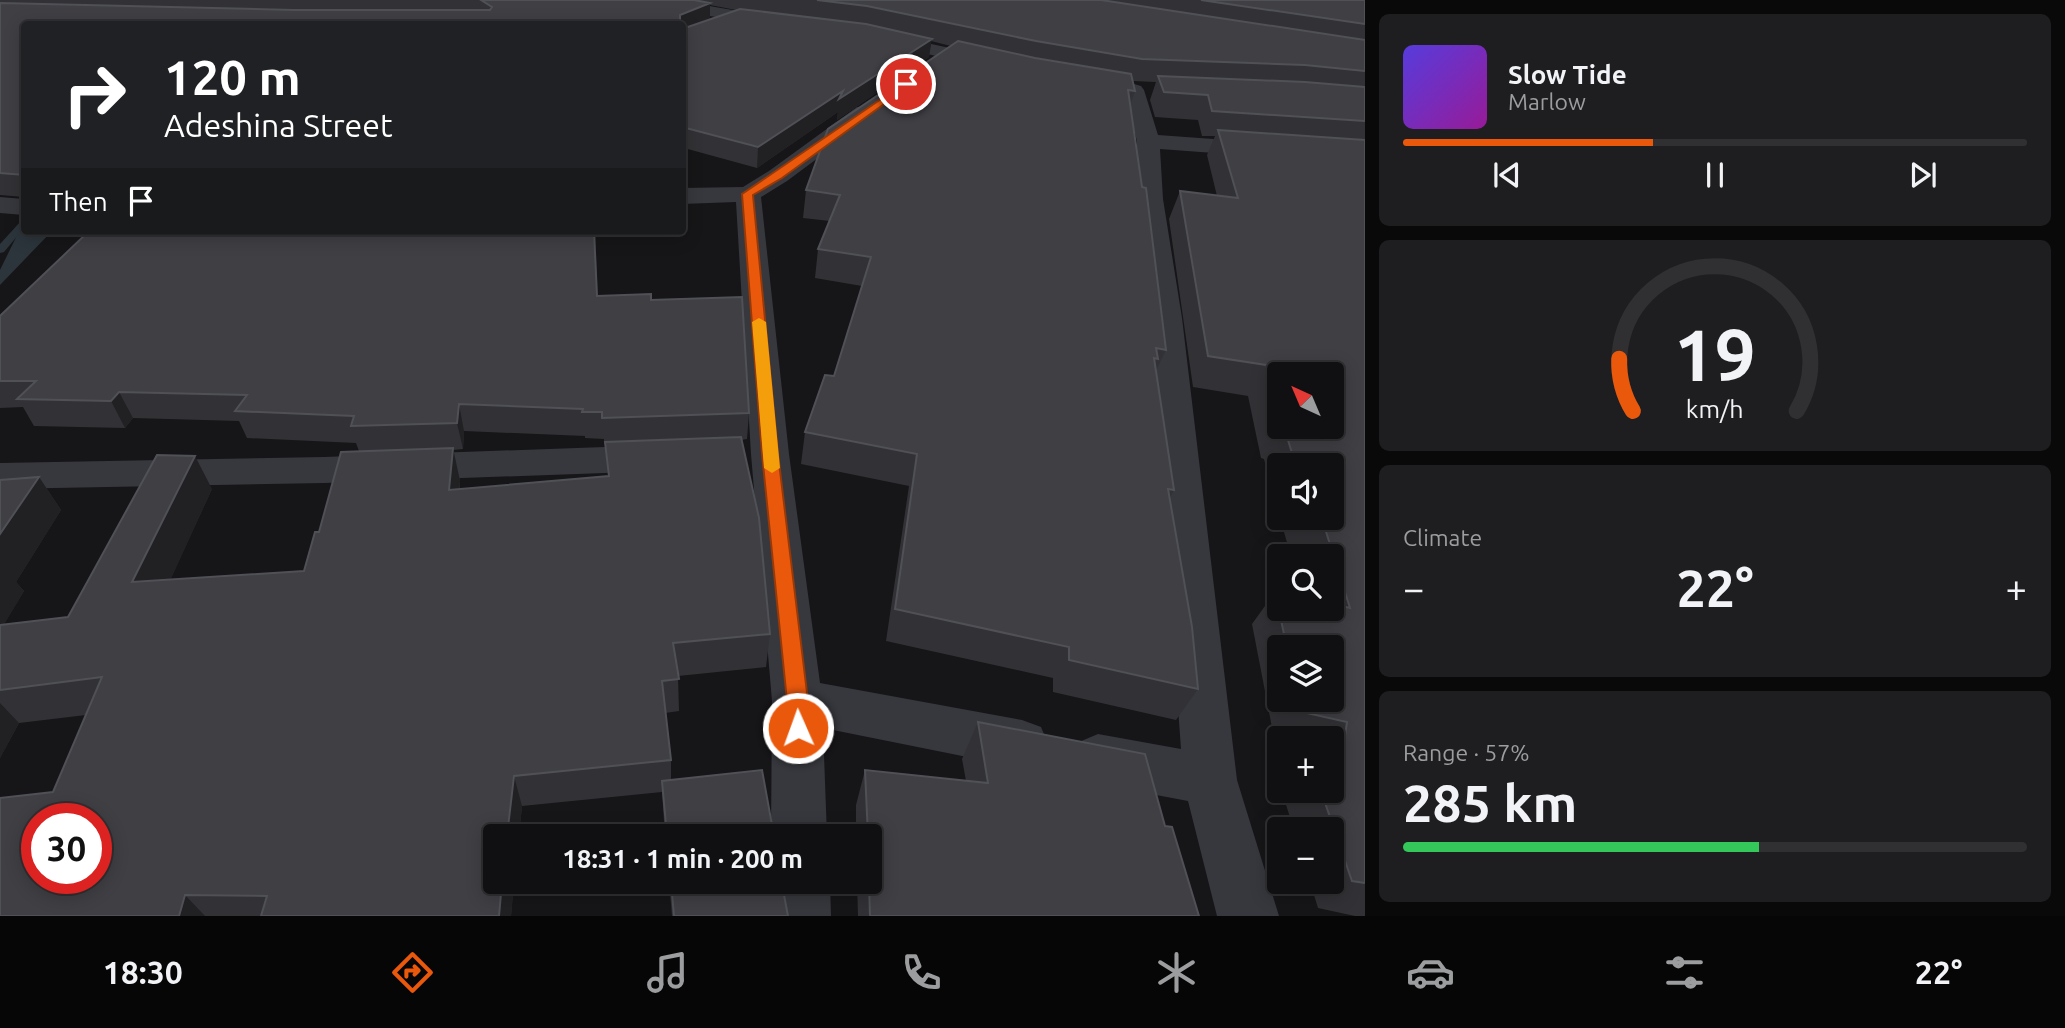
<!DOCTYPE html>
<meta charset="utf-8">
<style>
body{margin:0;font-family:Ubuntu,sans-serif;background:#1e1e20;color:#f1f3f6;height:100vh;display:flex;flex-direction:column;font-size:26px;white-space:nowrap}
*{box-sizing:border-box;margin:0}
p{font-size:23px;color:#9c9d9f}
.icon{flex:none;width:38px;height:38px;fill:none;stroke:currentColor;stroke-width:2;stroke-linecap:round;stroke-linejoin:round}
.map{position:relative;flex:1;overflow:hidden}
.sheet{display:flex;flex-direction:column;gap:14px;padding:14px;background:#09090a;width:700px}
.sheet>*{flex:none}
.guide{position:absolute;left:21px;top:21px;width:665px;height:214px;border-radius:7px;box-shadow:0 4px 18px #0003,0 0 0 2px #303032;background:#202124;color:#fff;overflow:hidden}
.needle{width:46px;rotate:316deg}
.tools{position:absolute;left:1267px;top:362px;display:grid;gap:14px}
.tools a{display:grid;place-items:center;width:77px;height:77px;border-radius:7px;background:#101012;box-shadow:0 4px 18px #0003,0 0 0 2px #303032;font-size:35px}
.speed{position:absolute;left:21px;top:803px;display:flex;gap:14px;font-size:35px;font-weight:700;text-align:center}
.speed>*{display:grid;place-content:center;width:91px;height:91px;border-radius:50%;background:#101012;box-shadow:0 4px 18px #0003,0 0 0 2px #303032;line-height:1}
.speed .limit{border:10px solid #d22;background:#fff;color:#111}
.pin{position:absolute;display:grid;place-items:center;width:60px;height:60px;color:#fff;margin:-30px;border:4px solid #fff;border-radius:50%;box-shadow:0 2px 7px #0007}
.me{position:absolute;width:77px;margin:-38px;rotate:358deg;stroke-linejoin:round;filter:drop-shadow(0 0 5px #0008)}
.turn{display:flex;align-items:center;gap:24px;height:147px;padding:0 28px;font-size:32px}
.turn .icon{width:91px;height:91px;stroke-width:2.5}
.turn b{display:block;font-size:49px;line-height:60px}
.then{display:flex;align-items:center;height:66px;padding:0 28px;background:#0003;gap:14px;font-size:26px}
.big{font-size:52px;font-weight:700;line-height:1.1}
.sheet .card{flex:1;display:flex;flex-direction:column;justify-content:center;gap:10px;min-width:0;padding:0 24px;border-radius:10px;background:#1e1e20}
.sheet .dial{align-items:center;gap:0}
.dial svg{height:182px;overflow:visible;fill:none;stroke:#303032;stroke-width:7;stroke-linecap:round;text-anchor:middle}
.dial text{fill:#f1f3f6;stroke:none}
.song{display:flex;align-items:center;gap:21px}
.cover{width:84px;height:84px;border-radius:10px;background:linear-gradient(135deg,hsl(250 70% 55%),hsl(300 70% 35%))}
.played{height:7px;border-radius:4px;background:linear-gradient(90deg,#ea580c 40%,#303032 40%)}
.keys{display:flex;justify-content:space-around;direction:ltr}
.heat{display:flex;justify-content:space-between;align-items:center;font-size:38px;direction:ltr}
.charge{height:10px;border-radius:5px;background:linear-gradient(90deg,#34c759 57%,#303032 0)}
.trip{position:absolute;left:483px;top:824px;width:399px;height:70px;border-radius:7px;background:#101012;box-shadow:0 4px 18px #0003,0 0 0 2px #303032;font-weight:700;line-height:70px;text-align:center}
.tab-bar{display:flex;height:112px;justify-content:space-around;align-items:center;background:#060607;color:#9c9d9f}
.tab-bar .icon{width:49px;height:49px}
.tab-bar .current{color:#ea580c}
.tab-bar b{font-size:32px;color:#f1f3f6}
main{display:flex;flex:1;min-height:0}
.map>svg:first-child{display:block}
.water{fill:#2c353c}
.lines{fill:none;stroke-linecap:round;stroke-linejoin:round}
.stream{fill:#2c353c;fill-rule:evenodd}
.street{fill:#37383d;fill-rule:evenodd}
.wall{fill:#323236;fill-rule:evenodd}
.shaded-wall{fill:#212124}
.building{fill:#3f3f44;stroke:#4f5156;stroke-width:2;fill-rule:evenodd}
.route{fill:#ea580c;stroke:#983908;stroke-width:2}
.slow{fill:#f59e0b}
</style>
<main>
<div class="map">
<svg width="1365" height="916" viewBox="0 0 1365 916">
<rect width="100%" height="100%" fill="#161618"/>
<path class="water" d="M24 221V231H52L0 285V270Z"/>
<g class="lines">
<path class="stream" d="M24 220V228L4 252 0 253V244L21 221Z"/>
<path class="street" d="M639 0H675L773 17 782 22 773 27 647 5Z
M881 33 1000 59 1003 63 993 69 875 42 872 38Z
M1134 84 1141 86 1144 90 1158 135 1365 150V164L1160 149 1163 199 1182 318 1237 780 1279 916H1217L1188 801 1098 784 1079 776 1071 759 1079 742 1098 734 1181 749 1150 318 1137 199V141L1124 90 1127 86Z
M865 106 873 107 876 112 873 117 787 181 761 197 789 454 820 683 1022 720 1041 727 1048 744 1041 761 1022 768 823 728 827 836H771L772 701 751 454 736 202 682 204V188L743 187 769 171 857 107Z
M0 197 24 199V215L0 213Z
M660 445 674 449 679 458 674 467 660 471 324 483 0 489V463L324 457Z
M770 882H830L831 916H769Z"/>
</g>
<path class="wall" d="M0 0H1365V916H1355L1318 908 1310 882H1332V830H1294L1282 792 1332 791V738H1279V744L1275 743 1252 624 1275 592 1332 609V556H1300V555L1290 553 1280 518H1332V466H1279V514L1264 459 1261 458 1248 396 1193 387 1169 219 1180 191 1217 196 1207 155 1215 136H1202L1198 120 1155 117 1150 100 1156 82 1133 81 1135 91 1130 106 1166 350 1156 371 1174 490 1170 498 1198 689 1176 720 1053 692V678L886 641 909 486 801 464 805 432 834 376 862 286 815 278 818 249 830 221 803 218 806 190 951 46 931 41 929 57 837 120 838 112 757 168 684 148 685 154V176H682V24H24V197L0 195ZM710 5 736 10 710 19ZM1279 374 1332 427H1279ZM1279 648H1332V700H1279Z
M84 231H595L597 296 651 300 749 413 747 439 741 440 770 634 766 667 678 676 679 711 665 713 671 760V780L774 836H665L662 792 522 806 519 836H495V882H514L511 916H0L86 715 19 723 0 758V480L39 477 61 510 16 582 24 591 4 624 68 617 212 489 170 580 304 571 319 532 359 451 356 443 247 438 239 421 133 418 125 428 34 426 23 407 0 408V316L83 237 81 234ZM464 431 585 436V438L604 439V444H605L608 476 460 489V481L453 450 463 449Z
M978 722 1199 916H858L857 882H870V836H856V805L865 770 966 781 962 759Z
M669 882H771L770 892 788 916H672Z"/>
<path class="shaded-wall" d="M710 3V20L682 31V24H680V15Z
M932 39 929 57 837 120 838 112 757 168 758 147 843 91Z
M594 231H595L599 321 597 296Z
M119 392 133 418 125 428 111 401Z
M459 404 464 431 463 449 457 423Z
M453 448 460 481 457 524 449 490Z
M195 456 212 489 154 616 132 582Z
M39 477 61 510 16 582 24 591 0 631V534Z
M0 703 19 723 0 758Z
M514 776 522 806 519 836H507Z
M502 882H514L511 916H499Z
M185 895 205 916H179Z"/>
<path class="building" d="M481 0H694L710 3 680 15V24H24V175L0 173V3L294 10H490L492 7Z
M817 0H1101L1365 40V71L1305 65 1142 59 1036 41 867 6Z
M1201 0H1365V24Z
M740 9 866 24 932 39 839 99 843 91 758 147 682 127V29Z
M958 41 1035 58 1131 74 1135 91 1128 90 1142 187 1146 188 1166 350 1156 348 1158 359 1154 358 1174 490 1168 489 1192 627 1198 689 1069 660V647L895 609 917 454 805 432 825 375 834 376 871 257 818 249 840 195 806 190 828 129Z
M1158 76 1305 82 1365 87V121L1212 111 1208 95 1164 92Z
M1218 130 1365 140V883L1352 881 1321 791H1332V764H1341L1347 722 1302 712 1299 700H1332V648H1287L1275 592 1279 593V609H1332V604L1350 608 1323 522 1313 520 1312 518H1332V466H1296L1284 427H1332V374H1279V423L1266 365 1208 356 1180 191 1238 198Z
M84 231H594L597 296 651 294V300L742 297 749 413 602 418V412H582L583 409 459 404 457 423 351 426 354 416 235 411 247 395 119 392 111 401 17 399 36 381H0V316L86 234H81Z
M741 437 759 518 770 634 673 643 679 679 662 681 671 760 514 776 507 836H495V882H502L499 916H261L267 896 185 895 179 916H0V798L53 792 102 677 0 690V625L68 617 157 455 195 456 132 582 304 571 315 532H319L341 452 453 448 449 490 609 476 605 442ZM37 819H96V878H37Z
M39 477 0 534V480Z
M978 722 1145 754 1165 826 1172 827 1199 916H870L869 882 870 836H868L865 770 988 783Z
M762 770 774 836H667L662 781Z
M671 882H771L770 892 773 895H784L788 916H674Z"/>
<path class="route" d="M906 82 909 86 782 178 753 195 778 454 808 701V728L805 735 798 738 790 735 787 728V701L762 454 742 194Z"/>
<path class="slow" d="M759 318 766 322 780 468 772 473 764 468 752 322Z"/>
</svg>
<div class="tools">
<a><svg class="needle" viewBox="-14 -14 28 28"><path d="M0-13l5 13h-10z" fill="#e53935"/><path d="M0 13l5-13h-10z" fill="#9c9d9f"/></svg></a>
<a><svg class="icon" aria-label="sound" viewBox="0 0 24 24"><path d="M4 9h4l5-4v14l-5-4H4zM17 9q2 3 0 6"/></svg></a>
<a><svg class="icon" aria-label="search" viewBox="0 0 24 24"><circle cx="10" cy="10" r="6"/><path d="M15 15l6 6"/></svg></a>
<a><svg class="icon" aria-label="layers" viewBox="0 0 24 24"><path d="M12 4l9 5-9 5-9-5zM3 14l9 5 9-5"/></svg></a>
<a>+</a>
<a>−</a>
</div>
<div class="speed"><div class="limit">30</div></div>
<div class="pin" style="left:906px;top:84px;background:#d93025"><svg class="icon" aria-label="arrive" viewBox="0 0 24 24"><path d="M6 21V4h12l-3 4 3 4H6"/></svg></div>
<svg class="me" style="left:798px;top:728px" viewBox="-20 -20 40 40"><circle r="17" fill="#ea580c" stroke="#fff" stroke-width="3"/><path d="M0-11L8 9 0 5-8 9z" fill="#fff"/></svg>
<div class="trip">18:31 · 1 min · 200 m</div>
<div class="guide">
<div class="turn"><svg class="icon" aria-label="right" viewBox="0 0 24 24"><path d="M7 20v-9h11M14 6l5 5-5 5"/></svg><div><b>120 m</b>Adeshina Street</div></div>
<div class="then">Then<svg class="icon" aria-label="arrive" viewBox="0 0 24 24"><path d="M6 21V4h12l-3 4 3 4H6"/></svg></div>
</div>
</div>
<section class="sheet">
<div class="card">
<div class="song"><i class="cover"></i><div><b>Slow Tide</b><p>Marlow</p></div></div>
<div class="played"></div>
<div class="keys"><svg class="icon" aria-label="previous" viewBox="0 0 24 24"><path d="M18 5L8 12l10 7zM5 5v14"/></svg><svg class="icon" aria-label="pause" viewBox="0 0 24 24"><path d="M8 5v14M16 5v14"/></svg><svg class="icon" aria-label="next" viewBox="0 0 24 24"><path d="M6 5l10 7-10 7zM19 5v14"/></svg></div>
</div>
<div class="card dial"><svg viewBox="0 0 100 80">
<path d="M14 69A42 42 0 1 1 86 69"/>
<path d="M14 69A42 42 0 0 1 8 46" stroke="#ea580c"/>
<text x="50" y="56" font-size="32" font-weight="700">19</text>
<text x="50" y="72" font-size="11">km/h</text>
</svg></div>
<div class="card"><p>Climate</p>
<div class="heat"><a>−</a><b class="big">22°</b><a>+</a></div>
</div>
<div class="card"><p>Range · 57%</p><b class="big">285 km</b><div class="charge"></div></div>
</section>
</main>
<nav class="tab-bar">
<b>18:30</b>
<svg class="icon current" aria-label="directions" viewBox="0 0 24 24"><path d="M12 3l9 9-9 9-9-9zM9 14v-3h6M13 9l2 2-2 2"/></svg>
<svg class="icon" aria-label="music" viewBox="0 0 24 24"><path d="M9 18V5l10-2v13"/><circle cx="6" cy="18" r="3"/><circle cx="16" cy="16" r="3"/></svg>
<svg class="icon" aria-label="phone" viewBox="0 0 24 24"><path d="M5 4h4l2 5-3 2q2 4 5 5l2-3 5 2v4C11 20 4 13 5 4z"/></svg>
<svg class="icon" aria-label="climate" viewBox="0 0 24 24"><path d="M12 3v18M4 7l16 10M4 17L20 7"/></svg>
<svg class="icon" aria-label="car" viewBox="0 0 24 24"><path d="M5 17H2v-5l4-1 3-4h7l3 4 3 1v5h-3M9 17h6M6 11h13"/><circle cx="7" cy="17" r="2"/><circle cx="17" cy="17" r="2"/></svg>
<svg class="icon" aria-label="filters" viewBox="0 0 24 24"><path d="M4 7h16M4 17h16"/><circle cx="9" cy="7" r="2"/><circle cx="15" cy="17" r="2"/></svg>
<b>22°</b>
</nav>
